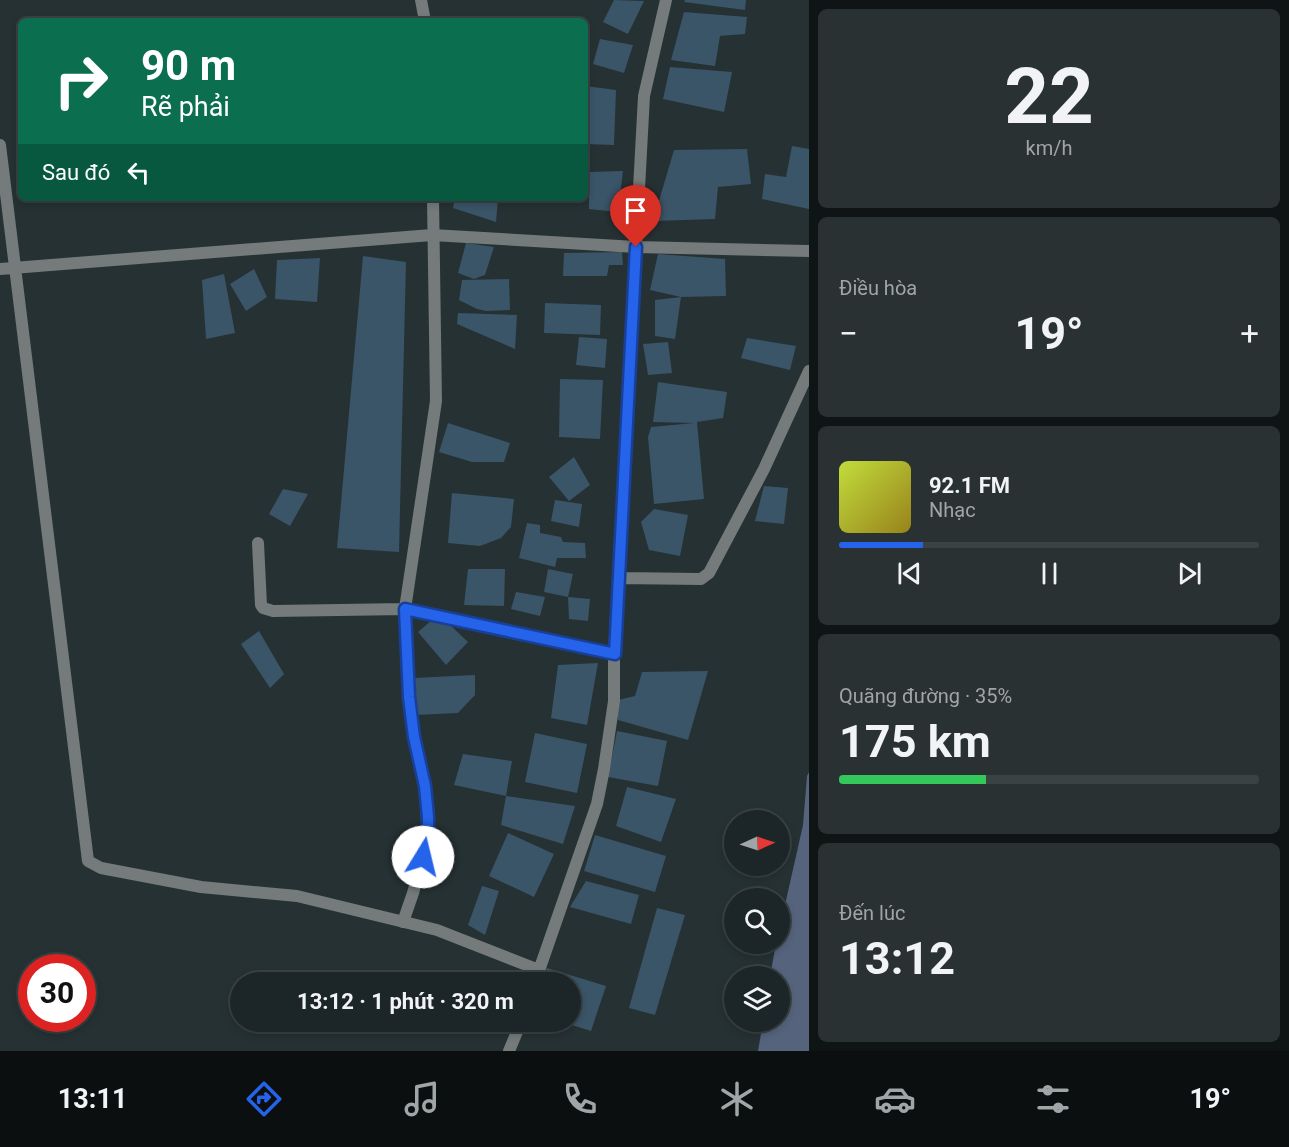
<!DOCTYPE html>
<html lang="vi">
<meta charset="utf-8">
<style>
body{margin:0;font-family:Roboto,sans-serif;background:#293133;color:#f1f3f6;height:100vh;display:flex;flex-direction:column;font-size:22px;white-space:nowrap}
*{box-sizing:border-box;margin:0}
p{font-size:20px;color:#a0a5a7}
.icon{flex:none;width:33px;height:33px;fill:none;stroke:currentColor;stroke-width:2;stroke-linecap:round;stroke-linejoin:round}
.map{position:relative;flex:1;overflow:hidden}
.sheet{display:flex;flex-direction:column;gap:9px;padding:9px;background:#0f1415;width:480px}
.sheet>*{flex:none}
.guide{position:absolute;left:18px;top:18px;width:570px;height:183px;border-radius:9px;box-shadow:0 3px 9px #0003,0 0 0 2px #3a4244;background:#0b6e4f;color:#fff;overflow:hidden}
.needle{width:39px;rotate:87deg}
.fabs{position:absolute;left:724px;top:810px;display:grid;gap:12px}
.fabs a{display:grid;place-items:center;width:66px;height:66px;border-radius:50%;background:#1c2527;box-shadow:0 3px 9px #0003,0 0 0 2px #3a4244;font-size:30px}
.speed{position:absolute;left:18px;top:954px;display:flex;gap:12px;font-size:30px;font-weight:700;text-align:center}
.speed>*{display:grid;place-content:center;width:78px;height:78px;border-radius:50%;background:#1c2527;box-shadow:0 3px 9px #0003,0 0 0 2px #3a4244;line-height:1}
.speed .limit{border:9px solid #d22;background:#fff;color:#111}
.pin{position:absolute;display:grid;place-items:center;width:51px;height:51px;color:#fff;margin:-62px -26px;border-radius:50% 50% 50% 0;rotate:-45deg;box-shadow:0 0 6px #0007}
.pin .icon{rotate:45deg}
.me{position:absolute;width:66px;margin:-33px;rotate:9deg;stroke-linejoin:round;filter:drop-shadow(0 0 4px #0008)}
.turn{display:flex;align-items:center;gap:21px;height:126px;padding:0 24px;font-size:27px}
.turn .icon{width:78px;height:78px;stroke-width:2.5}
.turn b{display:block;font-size:42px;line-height:51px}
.then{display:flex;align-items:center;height:57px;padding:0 24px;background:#0003;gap:12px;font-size:22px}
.big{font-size:45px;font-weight:700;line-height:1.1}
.sheet .widget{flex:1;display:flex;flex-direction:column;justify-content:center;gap:9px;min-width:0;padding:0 21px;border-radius:9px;background:#293133}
.sheet .dial{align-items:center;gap:0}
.dial b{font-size:78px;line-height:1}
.song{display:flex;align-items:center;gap:18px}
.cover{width:72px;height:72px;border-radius:9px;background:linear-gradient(135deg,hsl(70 70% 55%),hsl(50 70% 35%))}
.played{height:6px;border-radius:3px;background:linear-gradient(90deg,#2563eb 20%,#3a4244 20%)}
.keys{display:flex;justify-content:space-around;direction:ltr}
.heat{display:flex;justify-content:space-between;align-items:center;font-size:33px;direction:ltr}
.charge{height:9px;border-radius:4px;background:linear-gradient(90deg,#34c759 35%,#3a4244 0)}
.trip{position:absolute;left:230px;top:972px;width:351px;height:60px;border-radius:30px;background:#1c2527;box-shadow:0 3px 9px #0003,0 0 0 2px #3a4244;font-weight:700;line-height:60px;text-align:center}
.tabs{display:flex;height:96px;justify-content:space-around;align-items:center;background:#0b0f10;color:#a0a5a7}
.tabs .icon{width:42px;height:42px}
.tabs .on{color:#2563eb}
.tabs b{font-size:27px;color:#f1f3f6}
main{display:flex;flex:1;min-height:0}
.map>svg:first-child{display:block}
.water{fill:#56637d}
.building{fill:#3a5468}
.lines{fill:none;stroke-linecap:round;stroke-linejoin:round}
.street{stroke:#757a7a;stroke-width:12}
.route-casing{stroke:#184099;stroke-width:15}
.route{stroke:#2563eb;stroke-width:10}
</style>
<main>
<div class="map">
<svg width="809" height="1051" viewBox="0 0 809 1051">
<rect width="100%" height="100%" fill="#263134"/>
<path class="water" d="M809 772V1051H758L763 1022H780V976H770L776 944H780V927L803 825 807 776Z"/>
<path class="building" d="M614 0 644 1 628 34 603 22Z
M685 0H746L745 10 684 2Z
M684 12 747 17 745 34 720 36 715 66 671 60Z
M600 39 633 45 624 73 593 64Z
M670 67 732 72 724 112 663 99Z
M585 86 616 90 614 145 585 144Z
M792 146 809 149V209L762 199 765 174 786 177Z
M747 149 751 184 718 187 715 219 653 221 674 150Z
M623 171 618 212 589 209V172Z
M455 198H498L496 222 453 208Z
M466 243 494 247 485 275 474 279 458 273Z
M622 252 623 265H609L607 276H563L564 253Z
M658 254 725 259 726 296 681 297 650 290Z
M363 256 406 262 399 552 337 548Z
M320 258 317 302 275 299 277 260Z
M254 269 267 297 246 311 230 284Z
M224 274 235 333 206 339 202 280Z
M509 279 510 310 486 311 477 309 459 300 462 280Z
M681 297 675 339 655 336V300Z
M545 303 601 305 600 335 544 333Z
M458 313 517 315 515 349 457 324Z
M579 337 607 339 605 368 576 365Z
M747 338 796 346 790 370 741 358Z
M668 342 672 373 648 375 643 344Z
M560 379 603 380 600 439 559 437Z
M658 382 727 392 723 418 697 422 704 499 654 504 648 437 651 427 694 423 653 422Z
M448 423 510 443 504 462H472L439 452Z
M574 457 590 485 569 501 549 477Z
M764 486 788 488 784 524 755 521Z
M283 489 308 494 290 526 269 514Z
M452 493 514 499 511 527 501 538 480 546 448 543Z
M555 500 582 504 579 527 551 521Z
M654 509 688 515 680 556 649 550 641 522Z
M527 523 540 525V533L561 537 563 542 585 543 586 558H557L555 567 519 558Z
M468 569H505L504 606 464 605Z
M548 569 573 574 568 597 544 592Z
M516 592 545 597 540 616 511 609Z
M568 597 590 599 588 621 569 619Z
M432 620 449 624 468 642 446 665 418 632Z
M259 631 284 674 270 688 241 644Z
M598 663 587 725 551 718 558 665Z
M708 671 688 740 618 720 614 701 635 696 642 672Z
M475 675V695L458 713 415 715 413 678Z
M617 731 667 741 658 786 608 777Z
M535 733 587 744 577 793 525 782Z
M463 754 512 761 506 796 454 785Z
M627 787 676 799 661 842 616 826Z
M506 796 575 806 563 844 501 825Z
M508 833 554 854 534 897 489 876Z
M595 835 666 856 655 892 584 871Z
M586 881 639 895 631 924 570 907Z
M482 886 499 891 485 935 468 925Z
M657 908 685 915 655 1015 629 1008Z
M547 968 606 986 591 1031 562 1022H570V982H540Z"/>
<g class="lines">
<path class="street" d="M421 0 425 21
M0 145 88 861 101 868 201 887 297 896 437 930 539 970
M0 269 432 235 636 247 809 251
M258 543 261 605 263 608 273 611 405 609 614 654
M618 578 701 579 709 573 764 469 809 371
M403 922 413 893 428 840 425 786 414 737 409 697 405 609 436 401 433 198
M535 982 597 804 604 769 614 701V654L644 96 666 0
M509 1051 521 1022"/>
</g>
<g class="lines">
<defs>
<path id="route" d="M423 857 428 840V817L425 786 414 737 409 697 405 609 615 654 636 247"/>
</defs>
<use href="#route" class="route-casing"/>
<use href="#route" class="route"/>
</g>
</svg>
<div class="fabs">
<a><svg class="needle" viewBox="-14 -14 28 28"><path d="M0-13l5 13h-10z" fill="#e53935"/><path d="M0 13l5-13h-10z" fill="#a0a5a7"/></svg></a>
<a><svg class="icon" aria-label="search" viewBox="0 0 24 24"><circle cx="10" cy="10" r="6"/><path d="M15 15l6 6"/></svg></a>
<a><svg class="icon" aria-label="layers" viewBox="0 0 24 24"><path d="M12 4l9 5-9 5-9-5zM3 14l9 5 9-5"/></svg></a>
</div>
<div class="speed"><div class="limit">30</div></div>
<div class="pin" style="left:636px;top:247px;background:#d93025"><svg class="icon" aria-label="arrive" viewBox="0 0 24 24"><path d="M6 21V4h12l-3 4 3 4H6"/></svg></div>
<svg class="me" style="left:423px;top:857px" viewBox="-20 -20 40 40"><circle r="19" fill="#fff"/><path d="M0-13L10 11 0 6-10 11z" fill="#2563eb"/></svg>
<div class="trip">13:12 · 1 phút · 320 m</div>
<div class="guide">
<div class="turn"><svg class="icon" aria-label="right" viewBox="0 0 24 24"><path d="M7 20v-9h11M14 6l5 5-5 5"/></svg><div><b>90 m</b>Rẽ phải</div></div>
<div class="then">Sau đó<svg class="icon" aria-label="left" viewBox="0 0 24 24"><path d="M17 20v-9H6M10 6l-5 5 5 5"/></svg></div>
</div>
</div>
<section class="sheet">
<div class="widget dial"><b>22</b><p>km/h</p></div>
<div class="widget"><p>Điều hòa</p>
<div class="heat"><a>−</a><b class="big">19°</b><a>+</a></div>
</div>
<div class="widget">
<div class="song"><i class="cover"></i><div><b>92.1 FM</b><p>Nhạc</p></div></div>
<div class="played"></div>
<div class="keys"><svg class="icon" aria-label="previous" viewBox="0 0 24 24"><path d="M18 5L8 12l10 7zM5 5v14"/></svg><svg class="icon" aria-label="pause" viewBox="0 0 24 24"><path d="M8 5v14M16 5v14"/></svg><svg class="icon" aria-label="next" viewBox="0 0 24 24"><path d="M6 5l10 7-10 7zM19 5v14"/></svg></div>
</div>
<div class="widget"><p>Quãng đường · 35%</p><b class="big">175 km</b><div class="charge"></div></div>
<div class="widget"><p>Đến lúc</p><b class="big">13:12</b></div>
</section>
</main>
<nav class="tabs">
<b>13:11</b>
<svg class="icon on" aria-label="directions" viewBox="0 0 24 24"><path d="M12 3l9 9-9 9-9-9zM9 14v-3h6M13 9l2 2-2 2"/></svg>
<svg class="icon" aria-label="music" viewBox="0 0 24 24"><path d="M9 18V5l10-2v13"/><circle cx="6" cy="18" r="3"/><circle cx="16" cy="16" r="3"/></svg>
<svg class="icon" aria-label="phone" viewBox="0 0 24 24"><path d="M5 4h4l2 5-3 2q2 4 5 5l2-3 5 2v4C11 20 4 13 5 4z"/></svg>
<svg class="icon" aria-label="climate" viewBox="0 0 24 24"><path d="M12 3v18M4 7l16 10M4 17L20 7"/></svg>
<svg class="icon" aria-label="car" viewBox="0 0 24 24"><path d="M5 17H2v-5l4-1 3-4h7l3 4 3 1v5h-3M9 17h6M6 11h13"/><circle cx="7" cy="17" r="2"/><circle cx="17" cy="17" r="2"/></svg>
<svg class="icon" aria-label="filters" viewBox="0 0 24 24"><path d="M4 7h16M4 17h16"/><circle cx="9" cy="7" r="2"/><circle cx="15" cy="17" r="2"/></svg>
<b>19°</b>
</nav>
